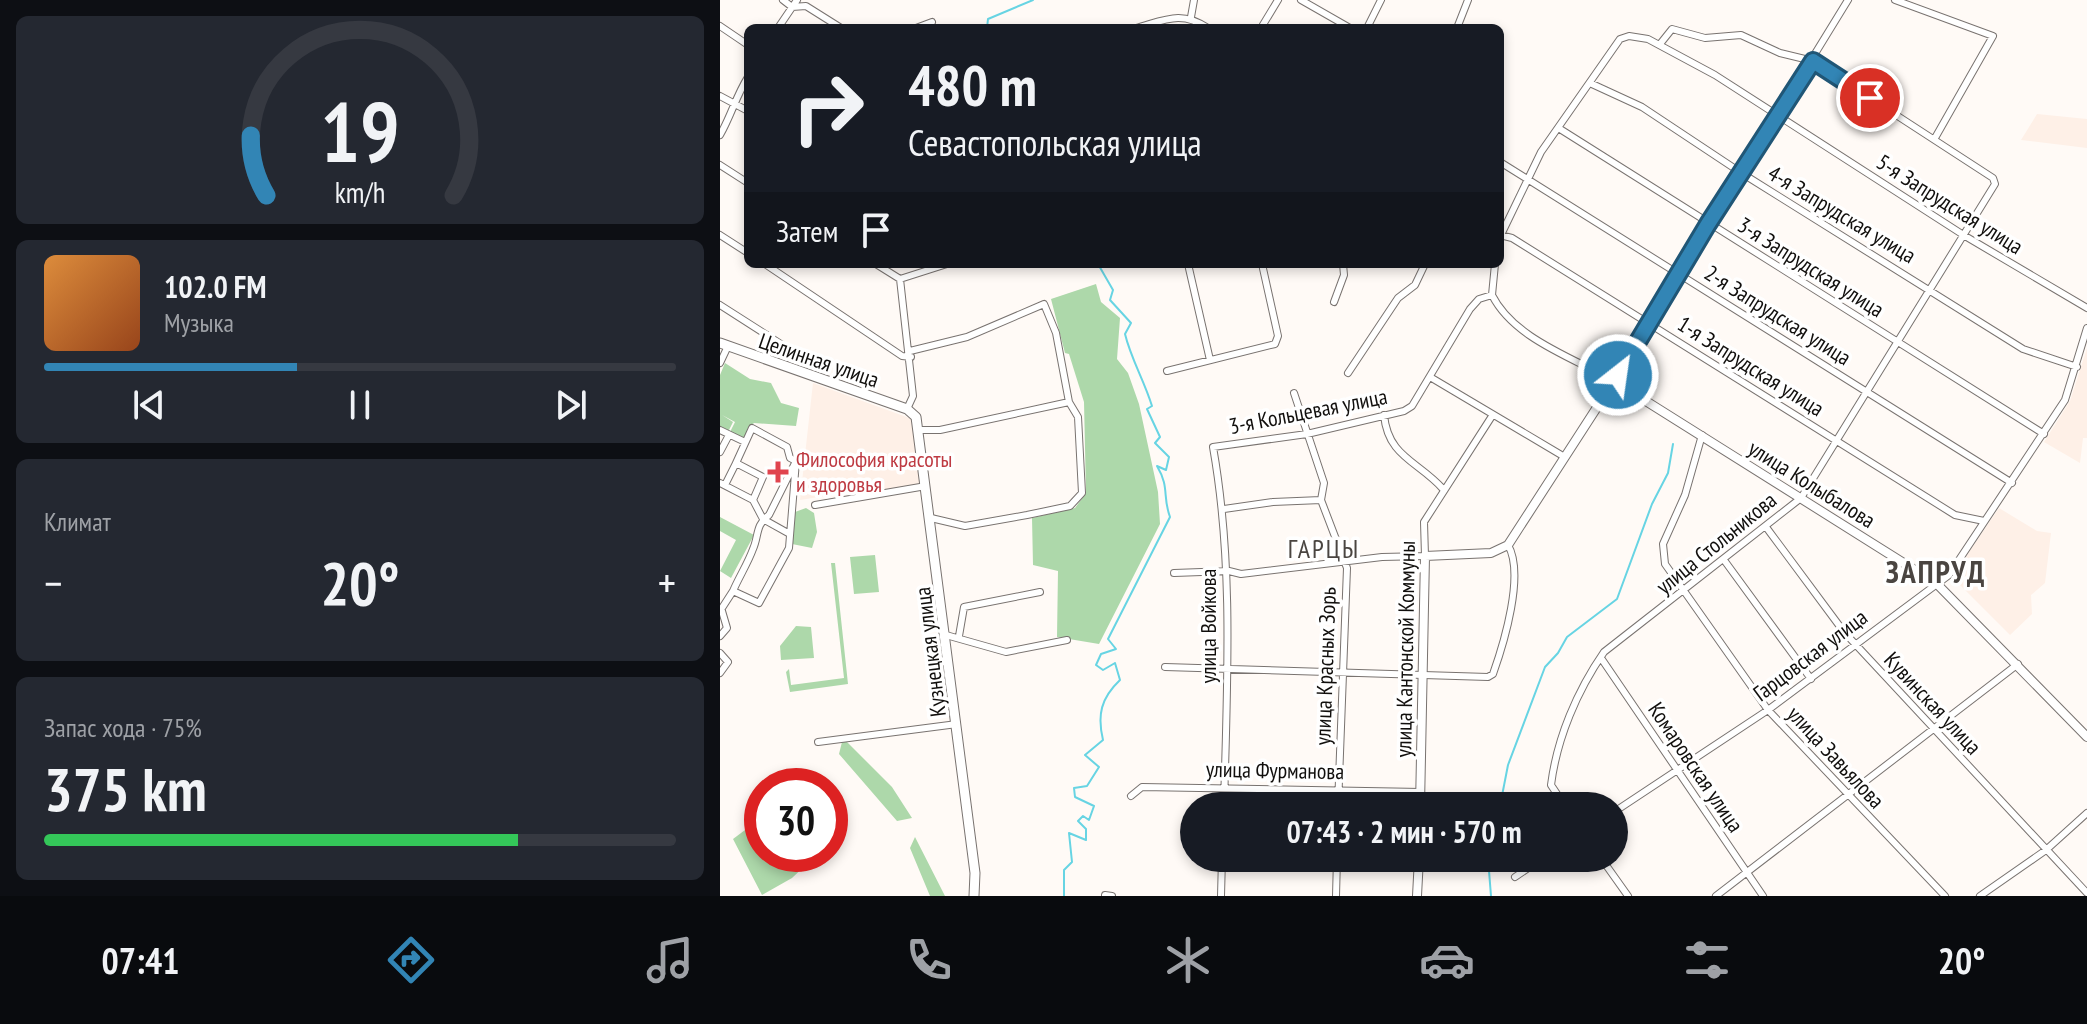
<!DOCTYPE html>
<html lang="ru">
<meta charset="utf-8">
<style>
body{margin:0;font-family:"PT Sans Narrow",sans-serif;background:#242831;color:#f1f3f6;height:100vh;display:flex;flex-direction:column;font-size:30px;white-space:nowrap}
*{box-sizing:border-box;margin:0}
p{font-size:26px;color:#9ea1a6}
.icon{flex:none;width:44px;height:44px;fill:none;stroke:currentColor;stroke-width:2;stroke-linecap:round;stroke-linejoin:round}
.map{position:relative;flex:1;overflow:hidden}
.details{display:flex;flex-direction:column;gap:16px;padding:16px;background:#0d0f14;width:720px}
.details>*{flex:none}
.top-card{position:absolute;left:24px;top:24px;width:760px;height:244px;border-radius:12px;box-shadow:0 4px 12px #0003;background:#171b24;color:#f1f3f6;overflow:hidden}
.speed{position:absolute;left:24px;top:768px;display:flex;gap:16px;font-size:40px;font-weight:700;text-align:center}
.speed>*{display:grid;place-content:center;width:104px;height:104px;border-radius:50%;background:#171b24;box-shadow:0 4px 12px #0003;line-height:1}
.speed .limit{border:12px solid #d22;background:#fff;color:#111}
.pin{position:absolute;display:grid;place-items:center;width:68px;height:68px;color:#fff;margin:-34px;border:4px solid #fff;border-radius:50%;box-shadow:0 2px 8px #0007}
.me{position:absolute;width:88px;margin:-44px;rotate:30deg;stroke-linejoin:round;filter:drop-shadow(0 0 6px #0008)}
.turn{display:flex;align-items:center;gap:28px;height:168px;padding:0 32px;font-size:36px}
.turn .icon{width:104px;height:104px;stroke-width:2.5}
.turn b{display:block;font-size:56px;line-height:68px}
.then{display:flex;align-items:center;height:76px;padding:0 32px;background:#0003;gap:16px;font-size:30px}
.big{font-size:60px;font-weight:700;line-height:1.1}
.details .tile{flex:1;display:flex;flex-direction:column;justify-content:center;gap:12px;min-width:0;padding:0 28px;border-radius:12px;background:#242831}
.details .dial{align-items:center;gap:0}
.dial svg{height:208px;overflow:visible;fill:none;stroke:#363941;stroke-width:7;stroke-linecap:round;text-anchor:middle}
.dial text{fill:#f1f3f6;stroke:none}
.song{display:flex;align-items:center;gap:24px}
.cover{width:96px;height:96px;border-radius:12px;background:linear-gradient(135deg,hsl(30 70% 55%),hsl(20 70% 35%))}
.played{height:8px;border-radius:4px;background:linear-gradient(90deg,#3285b5 40%,#363941 40%)}
.keys{display:flex;justify-content:space-around;direction:ltr}
.heat{display:flex;justify-content:space-between;align-items:center;font-size:44px;direction:ltr}
.charge{height:12px;border-radius:6px;background:linear-gradient(90deg,#34c759 75%,#363941 0)}
.trip{position:absolute;left:460px;top:792px;width:448px;height:80px;border-radius:40px;background:#171b24;box-shadow:0 4px 12px #0003;font-weight:700;line-height:80px;text-align:center}
.menu{display:flex;height:128px;justify-content:space-around;align-items:center;background:#090b0e;color:#9ea1a6}
.menu .icon{width:56px;height:56px}
.menu .current{color:#3285b5}
.menu b{font-size:36px;color:#f1f3f6}
main{display:flex;flex:1;min-height:0}
.map>svg:first-child{display:block}
.built{fill:#fef0e7}
.green{fill:#add8aa}
.lines{fill:none;stroke-linecap:round;stroke-linejoin:round}
.stream{stroke:#67d4e3;stroke-width:2}
.minor-casing{stroke:#797370;stroke-width:8}
.tertiary-casing{stroke:#797370;stroke-width:10}
.secondary-casing{stroke:#797370;stroke-width:11}
.minor{stroke:#fff;stroke-width:6}
.tertiary{stroke:#fff;stroke-width:8}
.secondary{stroke:#fff;stroke-width:9}
.route-casing{stroke:#205676;stroke-width:20}
.route{stroke:#3285b5;stroke-width:14}
.health-dot{fill:#e0444e;stroke:#fff;stroke-width:3}
.labels{text-anchor:middle;stroke-width:7;stroke-linejoin:round;paint-order:stroke}
.street-label{font-size:22px;fill:#110f0d;stroke:#fff}
.health-label{font-size:22px;fill:#be3a42;stroke:#fff;text-anchor:start}
.quarter-label{font-size:26px;letter-spacing:2px;fill:#4a4541;stroke:#fff}
.district-label{font-size:30px;font-weight:bold;letter-spacing:2px;fill:#4a4541;stroke:#fff}
</style>
<main>
<section class="details">
<div class="tile dial"><svg viewBox="0 0 100 80">
<path d="M14 69A42 42 0 1 1 86 69"/>
<path d="M14 69A42 42 0 0 1 8 46" stroke="#3285b5"/>
<text x="50" y="56" font-size="32" font-weight="700">19</text>
<text x="50" y="72" font-size="11">km/h</text>
</svg></div>
<div class="tile">
<div class="song"><i class="cover"></i><div><b>102.0 FM</b><p>Музыка</p></div></div>
<div class="played"></div>
<div class="keys"><svg class="icon" aria-label="previous" viewBox="0 0 24 24"><path d="M18 5L8 12l10 7zM5 5v14"/></svg><svg class="icon" aria-label="pause" viewBox="0 0 24 24"><path d="M8 5v14M16 5v14"/></svg><svg class="icon" aria-label="next" viewBox="0 0 24 24"><path d="M6 5l10 7-10 7zM19 5v14"/></svg></div>
</div>
<div class="tile"><p>Климат</p>
<div class="heat"><a>−</a><b class="big">20°</b><a>+</a></div>
</div>
<div class="tile"><p>Запас хода · 75%</p><b class="big">375 km</b><div class="charge"></div></div>
</section>
<div class="map">
<svg width="1367" height="896" viewBox="0 0 1367 896">
<rect width="100%" height="100%" fill="#fffaf6"/>
<path class="built" d="M1317 114 1367 119V148L1301 140Z
M1367 348V438H1363L1360 463 1324 442 1350 401Z
M93 383 192 419 203 484 151 494 150 489 80 500Z
M1279 508 1317 531 1331 533 1325 583 1311 595 1312 614 1290 635 1232 577Z"/>
<path class="green" d="M376 284 381 302 400 318 397 359 408 373 419 404 438 492 440 524 379 644 337 637 338 571 313 565 312 518 355 508 366 493 364 402 349 354 345 353 331 299Z
M5 363 30 379 51 383 61 403 79 408 76 426 34 423 28 428 24 441 9 434 15 422 2 415 13 422 8 432 0 428V375Z
M86 508 94 513 97 532 92 548 72 544 75 512Z
M0 517 34 535 11 578 0 571 16 540 0 531Z
M155 555 159 592 134 594 130 557Z
M111 563H115L128 684 70 692 66 672 69 669 71 685 124 678Z
M76 626 91 627 94 658 61 660 60 646Z
M123 738 172 787 192 818 177 821 119 754Z
M41 818 42 854H81L89 862 72 878 42 895 13 839Z
M195 837 225 896H210L190 848Z"/>
<g class="lines">
<path class="stream" d="M267 28 268 19 313 0
M780 806 788 765 825 667 838 653 847 637 897 599 932 504 948 473 953 444
M768 858 771 896
M344 896V870L352 862 349 833 366 840V829L358 821 363 816 369 820 374 806 355 797 354 788 367 786 379 767 365 755 383 740C377 715 381 698 400 680L395 663 383 670 376 665 381 654 396 649 388 639 450 517C442 495 450 488 437 466L446 470 449 457 435 443 440 437 427 409 432 406C424 380 411 359 405 334L411 323 390 300 393 290 378 264"/>
<defs>
<path id="minor" d="M63 0 72 7 86 6 121 28
M581 0 630 28
M1175 0 1273 36 1215 138
M471 17 474 0
M0 26 28 45
M58 28 77 0
M196 28 212 22
M416 28C445 20 461 10 488 28
M541 28 558 0
M647 28 661 0
M737 28 748 0
M872 84 922 107 1023 174 1303 349 1357 367
M0 96 28 111
M840 129 1324 434
M0 135C11 116 16 96 28 77
M780 162 1292 483
M0 165 28 183
M0 235 28 253
M780 235 792 238 1235 515 1264 521
M780 237 821 152 900 39 909 36 928 39 995 75 1245 236 1367 308
M45 264 182 356 191 357
M156 264 180 279 227 264
M468 264 490 360
M180 279 193 396 187 409
M772 295C794 339 854 358 894 381L1128 0
M772 295 775 264
M614 302 624 275 623 264
M0 305 64 346
M190 351 247 337 324 304 336 333 349 402 358 417 362 493 350 506 307 515 245 526 211 518
M0 363 8 346
M447 371 555 344 558 336 542 264
M628 373 678 298 695 285 705 264
M710 377 843 456
M574 393 604 483 601 500 627 568 618 806
M664 415C668 457 698 461 723 489
M0 430 25 442
M200 430H220L349 402
M982 435 965 495 943 544 945 564 1048 710 1225 896
M0 452 9 435
M0 483 33 500
M5 485 16 463
M95 505 206 486
M504 509 553 502 601 500
M1046 527 1124 632 1367 893
M68 533 43 519 33 500 43 477 16 463 32 428 67 447 70 458 76 461 69 548 39 603 13 591C19 577 28 563 33 549 39 536 35 525 49 515L76 461
M1004 560 1091 679
M454 573 509 571 521 574 662 557 705 556 704 522 772 416
M0 611 13 591
M226 635 286 652 347 640
M0 636 7 628 2 611
M239 636 244 607 320 592
M0 653 8 662 0 673
M881 658 1043 896
M445 667 768 677 773 674C784 643 805 574 788 545
M98 742 237 724
M411 796 422 787 701 792
M504 806C507 686 514 565 493 447L587 434 684 411 692 406 750 309 759 299 772 295
M845 806 831 785C837 738 857 691 884 652L1081 498 1275 184 1273 178 1093 61 1060 53 1021 35 985 38 952 29 940 44
M894 812 1048 710 1229 575 1345 400 1367 328
M881 858 908 896
M795 877 823 858
M385 895 392 896
M501 896 502 858
M616 896 617 858
M996 896 1298 664
M1260 896 1326 850 1367 813"/>
<path id="tertiary" d="M700 806 705 556 771 553 788 545 894 381 1217 584 1367 737
M697 896 699 858"/>
<path id="secondary" d="M0 343 187 409 196 417 255 873 254 896"/>
</defs>
<use href="#minor" class="minor-casing"/>
<use href="#tertiary" class="tertiary-casing"/>
<use href="#secondary" class="secondary-casing"/>
<use href="#minor" class="minor"/>
<use href="#tertiary" class="tertiary"/>
<use href="#secondary" class="secondary"/>
</g>
<g class="lines">
<defs>
<path id="route" d="M898 375 988 224 1093 61 1150 98"/>
</defs>
<use href="#route" class="route-casing"/>
<use href="#route" class="route"/>
</g>
<path class="health-dot" d="M54 460h8v8h8v8h-8v8h-8v-8h-8v-8h8z"/>
<g class="labels">
<g class="street-label">
<text transform="translate(1230 204) rotate(32)" y="8">5-я Запрудская улица</text>
<text transform="translate(1122 214) rotate(31)" y="8">4-я Запрудская улица</text>
<text transform="translate(1091 267) rotate(32)" y="8">3-я Запрудская улица</text>
<text transform="translate(1058 315) rotate(32)" y="8">2-я Запрудская улица</text>
<text transform="translate(99 360) rotate(19)" y="8">Целинная улица</text>
<text transform="translate(1031 366) rotate(32)" y="8">1-я Запрудская улица</text>
<text transform="translate(588 411) rotate(-11)" y="8">3-я Кольцевая улица</text>
<text transform="translate(1092 484) rotate(32)" y="8">улица Колыбалова</text>
<text transform="translate(996 543) rotate(-39)" y="8">улица Стольникова</text>
<text transform="translate(488 626) rotate(-90)" y="8">улица Войкова</text>
<text transform="translate(685 649) rotate(-89)" y="8">улица Кантонской Коммуны</text>
<text transform="translate(210 652) rotate(-97)" y="8">Кузнецкая улица</text>
<text transform="translate(1090 655) rotate(-37)" y="8">Гарцовская улица</text>
<text transform="translate(605 666) rotate(-88)" y="8">улица Красных Зорь</text>
<text transform="translate(1213 703) rotate(47)" y="8">Кувинская улица</text>
<text transform="translate(1116 757) rotate(47)" y="8">улица Завьялова</text>
<text transform="translate(976 767) rotate(56)" y="8">Комаровская улица</text>
<text transform="translate(555 770) rotate(1)" y="8">улица Фурманова</text>
</g>
<g class="health-label">
<text x="76" y="467">Философия красоты<tspan x="76" dy="25">и здоровья</tspan></text>
</g>
<g class="quarter-label">
<text x="604" y="558">ГАРЦЫ</text>
</g>
<g class="district-label">
<text x="1216" y="583">ЗАПРУД</text>
</g>
</g>
</svg>
<div class="speed"><div class="limit">30</div></div>
<div class="pin" style="left:1150px;top:98px;background:#d93025"><svg class="icon" aria-label="arrive" viewBox="0 0 24 24"><path d="M6 21V4h12l-3 4 3 4H6"/></svg></div>
<svg class="me" style="left:898px;top:375px" viewBox="-20 -20 40 40"><circle r="17" fill="#3285b5" stroke="#fff" stroke-width="3"/><path d="M0-11L8 9 0 5-8 9z" fill="#fff"/></svg>
<div class="trip">07:43 · 2 мин · 570 m</div>
<div class="top-card">
<div class="turn"><svg class="icon" aria-label="right" viewBox="0 0 24 24"><path d="M7 20v-9h11M14 6l5 5-5 5"/></svg><div><b>480 m</b>Севастопольская улица</div></div>
<div class="then">Затем<svg class="icon" aria-label="arrive" viewBox="0 0 24 24"><path d="M6 21V4h12l-3 4 3 4H6"/></svg></div>
</div>
</div>
</main>
<nav class="menu">
<b>07:41</b>
<svg class="icon current" aria-label="directions" viewBox="0 0 24 24"><path d="M12 3l9 9-9 9-9-9zM9 14v-3h6M13 9l2 2-2 2"/></svg>
<svg class="icon" aria-label="music" viewBox="0 0 24 24"><path d="M9 18V5l10-2v13"/><circle cx="6" cy="18" r="3"/><circle cx="16" cy="16" r="3"/></svg>
<svg class="icon" aria-label="phone" viewBox="0 0 24 24"><path d="M5 4h4l2 5-3 2q2 4 5 5l2-3 5 2v4C11 20 4 13 5 4z"/></svg>
<svg class="icon" aria-label="climate" viewBox="0 0 24 24"><path d="M12 3v18M4 7l16 10M4 17L20 7"/></svg>
<svg class="icon" aria-label="car" viewBox="0 0 24 24"><path d="M5 17H2v-5l4-1 3-4h7l3 4 3 1v5h-3M9 17h6M6 11h13"/><circle cx="7" cy="17" r="2"/><circle cx="17" cy="17" r="2"/></svg>
<svg class="icon" aria-label="filters" viewBox="0 0 24 24"><path d="M4 7h16M4 17h16"/><circle cx="9" cy="7" r="2"/><circle cx="15" cy="17" r="2"/></svg>
<b>20°</b>
</nav>
